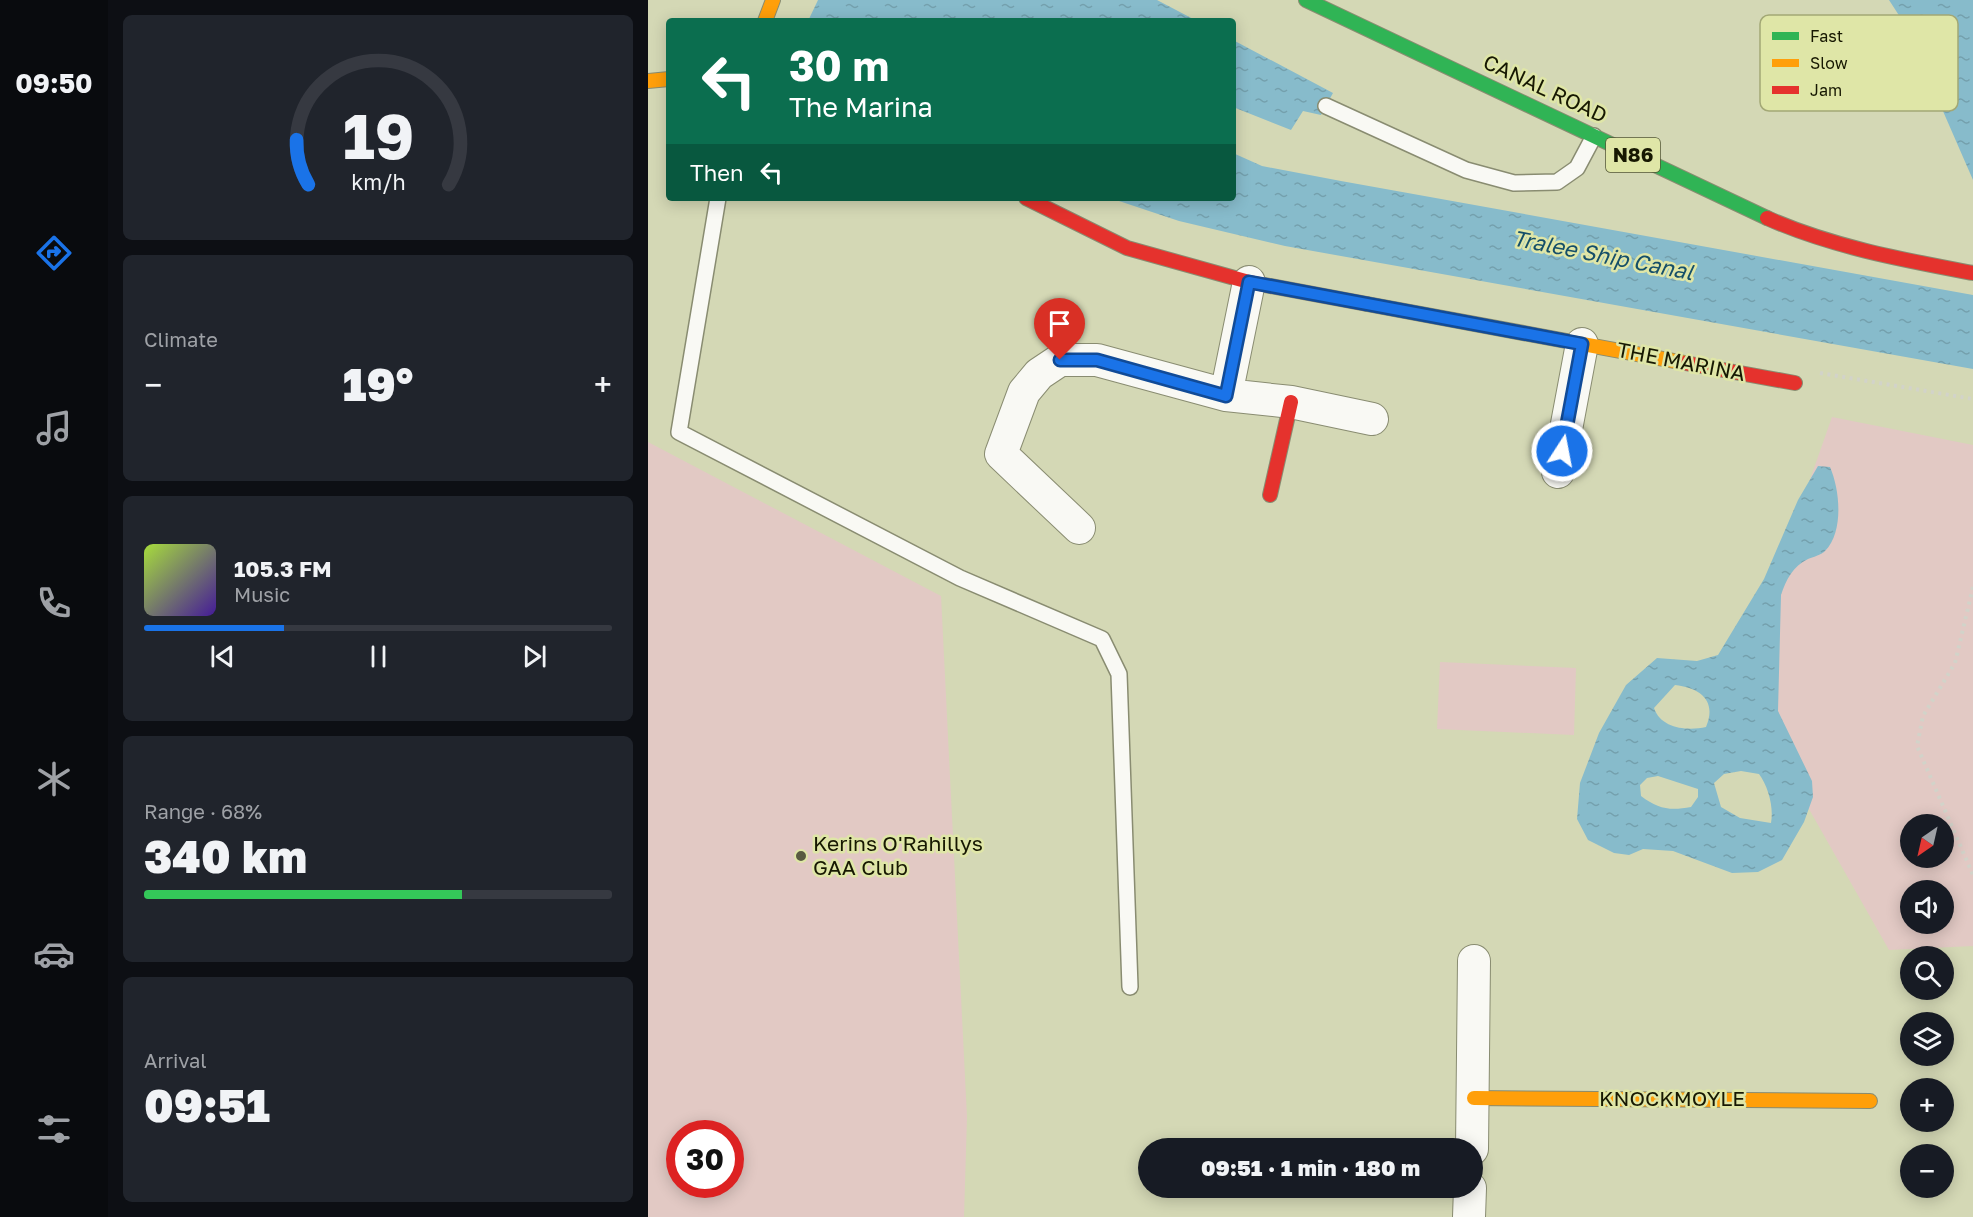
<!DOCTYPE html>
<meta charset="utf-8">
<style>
body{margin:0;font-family:"Golos Text",sans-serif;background:#20242c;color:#f1f3f6;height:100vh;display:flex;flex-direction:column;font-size:22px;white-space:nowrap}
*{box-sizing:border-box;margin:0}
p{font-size:20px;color:#9ea1a6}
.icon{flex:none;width:33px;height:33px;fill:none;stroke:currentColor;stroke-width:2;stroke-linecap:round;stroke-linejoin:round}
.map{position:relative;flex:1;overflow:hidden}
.sheet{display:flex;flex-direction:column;gap:15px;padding:15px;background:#0d0f14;width:540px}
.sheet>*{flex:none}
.hud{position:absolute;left:18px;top:18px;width:570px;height:183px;border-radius:6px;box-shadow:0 3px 15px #0003;background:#0b6e4f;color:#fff;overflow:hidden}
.needle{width:39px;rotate:214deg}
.tools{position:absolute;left:1252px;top:814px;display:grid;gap:12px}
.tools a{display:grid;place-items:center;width:54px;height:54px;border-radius:50%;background:#171b24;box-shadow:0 3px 15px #0003;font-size:30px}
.speed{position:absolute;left:18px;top:1120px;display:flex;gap:12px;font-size:30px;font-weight:700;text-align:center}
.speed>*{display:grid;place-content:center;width:78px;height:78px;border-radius:50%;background:#171b24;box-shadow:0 3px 15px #0003;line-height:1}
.speed .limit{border:9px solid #d22;background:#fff;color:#111}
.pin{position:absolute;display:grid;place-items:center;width:51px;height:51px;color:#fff;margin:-62px -26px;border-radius:50% 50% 50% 0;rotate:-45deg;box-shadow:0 0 6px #0007}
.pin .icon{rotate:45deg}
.me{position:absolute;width:66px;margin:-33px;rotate:11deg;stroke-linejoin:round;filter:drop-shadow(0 0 4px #0008)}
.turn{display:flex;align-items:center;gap:21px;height:126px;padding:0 24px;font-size:27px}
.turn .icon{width:78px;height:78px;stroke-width:2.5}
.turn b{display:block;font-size:42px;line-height:51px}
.then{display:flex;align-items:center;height:57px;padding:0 24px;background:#0003;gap:12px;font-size:22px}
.big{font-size:45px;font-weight:800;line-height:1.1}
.sheet .card{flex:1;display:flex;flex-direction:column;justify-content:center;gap:9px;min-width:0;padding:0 21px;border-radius:9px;background:#20242c}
.sheet .dial{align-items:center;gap:0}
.dial svg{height:156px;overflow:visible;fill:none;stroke:#363941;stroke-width:7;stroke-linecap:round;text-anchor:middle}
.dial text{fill:#f1f3f6;stroke:none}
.song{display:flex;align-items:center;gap:18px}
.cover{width:72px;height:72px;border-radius:9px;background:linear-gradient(135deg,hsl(80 70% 55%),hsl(260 70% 35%))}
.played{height:6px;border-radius:3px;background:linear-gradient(90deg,#1a73e8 30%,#363941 30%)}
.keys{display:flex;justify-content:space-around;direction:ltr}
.heat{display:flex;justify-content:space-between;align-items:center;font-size:33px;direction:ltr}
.charge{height:9px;border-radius:4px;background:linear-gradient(90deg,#34c759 68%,#363941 0)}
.trip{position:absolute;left:490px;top:1138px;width:345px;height:60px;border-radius:30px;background:#171b24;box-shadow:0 3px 15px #0003;font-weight:800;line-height:60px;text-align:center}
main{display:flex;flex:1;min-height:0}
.dock{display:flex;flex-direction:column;width:108px;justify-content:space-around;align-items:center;background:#090b0e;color:#9ea1a6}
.dock .icon{width:42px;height:42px}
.dock .on{color:#1a73e8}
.dock b{font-size:27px;color:#f1f3f6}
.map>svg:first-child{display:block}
.grass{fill:#e2c9c4;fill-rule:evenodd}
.water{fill:url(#water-ripples);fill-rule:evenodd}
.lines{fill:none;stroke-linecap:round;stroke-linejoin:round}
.lane-casing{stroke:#898c71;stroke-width:18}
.street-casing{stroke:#898c71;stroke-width:34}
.fast-casing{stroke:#898c71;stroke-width:16}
.slow-casing{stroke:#898c71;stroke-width:16}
.jam-casing{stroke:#898c71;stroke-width:16}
.path{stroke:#d2d3c9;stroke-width:4;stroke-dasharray:3 4.5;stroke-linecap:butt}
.lane{stroke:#f9f9f4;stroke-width:15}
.street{stroke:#f9f9f4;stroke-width:32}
.fast{stroke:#30b455;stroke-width:14}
.slow{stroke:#ff9f0a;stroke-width:14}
.jam{stroke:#e5322d;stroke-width:14}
.route-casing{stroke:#114b97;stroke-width:15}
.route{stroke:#1a73e8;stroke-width:10}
.poi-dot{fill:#595b41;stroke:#dfe6a7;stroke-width:2}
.labels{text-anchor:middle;stroke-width:5;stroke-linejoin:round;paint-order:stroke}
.shield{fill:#dfe6a7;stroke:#535634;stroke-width:1.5}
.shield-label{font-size:20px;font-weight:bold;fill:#171802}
.street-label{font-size:21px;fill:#171802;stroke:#dfe6a7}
.poi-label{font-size:21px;fill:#171802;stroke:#dfe6a7;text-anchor:start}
.water-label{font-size:22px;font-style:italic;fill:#154f69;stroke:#dfe6a7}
.key{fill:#dfe6a7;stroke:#a3a875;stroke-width:1.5}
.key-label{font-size:16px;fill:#171802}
</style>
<main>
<nav class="dock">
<b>09:50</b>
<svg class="icon on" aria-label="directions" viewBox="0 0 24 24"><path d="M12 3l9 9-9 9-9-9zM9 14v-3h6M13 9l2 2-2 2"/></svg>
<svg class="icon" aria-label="music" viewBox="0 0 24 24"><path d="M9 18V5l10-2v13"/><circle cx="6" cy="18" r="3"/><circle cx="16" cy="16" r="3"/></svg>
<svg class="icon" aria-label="phone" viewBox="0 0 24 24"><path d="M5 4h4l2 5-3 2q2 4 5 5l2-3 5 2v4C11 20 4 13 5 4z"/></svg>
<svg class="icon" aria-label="climate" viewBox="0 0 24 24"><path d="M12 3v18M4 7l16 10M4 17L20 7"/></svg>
<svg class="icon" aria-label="car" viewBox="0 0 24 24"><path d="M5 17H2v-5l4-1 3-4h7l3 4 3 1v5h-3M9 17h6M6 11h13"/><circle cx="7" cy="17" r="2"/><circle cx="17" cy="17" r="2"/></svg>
<svg class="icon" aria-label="filters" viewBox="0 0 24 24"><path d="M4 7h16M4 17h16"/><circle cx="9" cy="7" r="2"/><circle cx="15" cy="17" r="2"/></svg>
</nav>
<section class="sheet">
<div class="card dial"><svg viewBox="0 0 100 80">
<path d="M14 69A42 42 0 1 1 86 69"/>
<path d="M14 69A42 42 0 0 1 8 46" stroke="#1a73e8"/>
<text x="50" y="56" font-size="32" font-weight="700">19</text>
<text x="50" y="72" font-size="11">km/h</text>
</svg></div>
<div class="card"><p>Climate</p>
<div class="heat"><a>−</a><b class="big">19°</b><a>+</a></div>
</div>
<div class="card">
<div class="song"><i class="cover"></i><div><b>105.3 FM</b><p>Music</p></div></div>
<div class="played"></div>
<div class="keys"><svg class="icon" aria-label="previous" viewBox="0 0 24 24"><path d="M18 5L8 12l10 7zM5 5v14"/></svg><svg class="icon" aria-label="pause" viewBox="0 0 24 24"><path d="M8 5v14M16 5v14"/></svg><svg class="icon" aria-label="next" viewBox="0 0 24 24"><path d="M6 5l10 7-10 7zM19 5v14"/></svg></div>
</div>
<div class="card"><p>Range · 68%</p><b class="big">340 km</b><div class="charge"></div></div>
<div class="card"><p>Arrival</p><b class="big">09:51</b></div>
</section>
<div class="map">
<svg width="1325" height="1217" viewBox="0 0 1325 1217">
<defs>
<pattern id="water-ripples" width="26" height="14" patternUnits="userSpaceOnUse" patternTransform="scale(1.5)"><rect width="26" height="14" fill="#87bbcb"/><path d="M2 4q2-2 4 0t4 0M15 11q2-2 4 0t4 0" fill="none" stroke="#74a0ad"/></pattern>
</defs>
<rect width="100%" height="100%" fill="#d4d8b5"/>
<path class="grass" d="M1184 417 1325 445V946L1241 950 1090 684ZM1263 825H1296V858H1263ZM1263 891H1296V924H1263Z
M0 442 293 596 319 1117 316 1217H0ZM32 1134H82V1185H32Z
M792 662 928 668 926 735 789 729Z"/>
<path class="water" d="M170 0H509L549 21H160Z
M1241 0H1325V180L1291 102 1289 74Z
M585 40 685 93 673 115 655 111 643 130 585 107Z
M585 153 614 166 693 181 1325 295V369L637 246 531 221 462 198H585Z
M1170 466 1182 467C1192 490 1196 532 1177 551 1173 555 1165 557 1160 559 1145 566 1138 580 1133 595L1130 711 1164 781 1165 797 1156 822 1134 860 1110 872 1084 873 1025 851 995 849 981 855 966 853 940 840 929 819 932 783 951 733 978 685 1009 658 1049 661 1070 655 1116 579 1150 500ZM1027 685C1053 688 1069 701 1058 727 1040 731 1013 729 1006 708ZM1093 771 1111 774C1120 786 1126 807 1123 823L1092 818 1073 807 1066 783 1076 774ZM1010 776 1050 789V797L1043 807C1022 811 1010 809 993 796L992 785 999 778Z"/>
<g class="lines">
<defs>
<path id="lane" d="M678 106 818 170 866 183 909 182 929 168 946 136
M70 198 31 432 312 578 454 639 471 674 482 987"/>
<path id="street" d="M578 395 643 402 724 419
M910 472 934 344
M431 528 353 454 376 392 391 374 412 360H449L578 395 601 282
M824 1149 826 961
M821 1217 822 1188"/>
<path id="fast" d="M658 0 1119 218"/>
<path id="slow" d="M117 21 125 0
M0 81 21 79
M719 304 1037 363
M826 1098 1222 1101"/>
<path id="jam" d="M378 198 479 248 601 282 719 304
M1119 218C1184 247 1256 260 1325 273
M1037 363 1147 383
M622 495 643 402"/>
</defs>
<use href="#lane" class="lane-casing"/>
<use href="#street" class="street-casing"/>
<use href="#fast" class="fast-casing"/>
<use href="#slow" class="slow-casing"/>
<use href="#jam" class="jam-casing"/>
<path class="path" d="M1172 373 1325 399
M1325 587 1307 663 1275 716 1269 746 1325 875"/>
<use href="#lane" class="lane"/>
<use href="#street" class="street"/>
<use href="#fast" class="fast"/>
<use href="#slow" class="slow"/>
<use href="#jam" class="jam"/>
</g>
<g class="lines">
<defs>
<path id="route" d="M412 360H449L578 396 601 282 934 344 914 451"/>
</defs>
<use href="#route" class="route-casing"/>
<use href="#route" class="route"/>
</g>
<circle class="poi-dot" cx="153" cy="856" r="6"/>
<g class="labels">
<rect class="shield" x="958" y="138" width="54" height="34" rx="4.5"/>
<g class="shield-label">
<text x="985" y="162">N86</text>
</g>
<g class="street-label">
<text transform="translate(897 89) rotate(25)" y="7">CANAL ROAD</text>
<text transform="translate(1033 362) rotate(11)" y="7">THE MARINA</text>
<text x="1024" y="1106">KNOCKMOYLE</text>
</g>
<g class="poi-label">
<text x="165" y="851">Kerins O'Rahillys<tspan x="165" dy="24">GAA Club</tspan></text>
</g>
<g class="water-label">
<text transform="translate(955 255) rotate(11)" y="8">Tralee Ship Canal</text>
</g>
</g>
<rect x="1112" y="15" width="198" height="96" rx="9" class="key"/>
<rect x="1124" y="32" width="27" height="8" fill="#30b455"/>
<rect x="1124" y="59" width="27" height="8" fill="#ff9f0a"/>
<rect x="1124" y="86" width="27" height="8" fill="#e5322d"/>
<g class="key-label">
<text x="1162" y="42">Fast</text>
<text x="1162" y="69">Slow</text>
<text x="1162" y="96">Jam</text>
</g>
</svg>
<div class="tools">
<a><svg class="needle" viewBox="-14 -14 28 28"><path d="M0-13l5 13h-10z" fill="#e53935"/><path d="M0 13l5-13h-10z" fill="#9ea1a6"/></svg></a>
<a><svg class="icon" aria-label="sound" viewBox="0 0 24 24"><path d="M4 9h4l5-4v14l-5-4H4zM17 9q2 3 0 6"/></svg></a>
<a><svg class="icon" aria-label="search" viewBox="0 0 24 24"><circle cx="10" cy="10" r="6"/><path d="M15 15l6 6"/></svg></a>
<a><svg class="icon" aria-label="layers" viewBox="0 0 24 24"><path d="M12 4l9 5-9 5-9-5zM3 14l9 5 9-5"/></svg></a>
<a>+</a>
<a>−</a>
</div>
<div class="speed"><div class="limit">30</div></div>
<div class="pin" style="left:412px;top:360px;background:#d93025"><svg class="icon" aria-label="arrive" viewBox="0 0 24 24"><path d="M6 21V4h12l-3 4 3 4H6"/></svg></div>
<svg class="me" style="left:914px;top:451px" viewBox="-20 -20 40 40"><circle r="17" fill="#1a73e8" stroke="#fff" stroke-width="3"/><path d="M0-11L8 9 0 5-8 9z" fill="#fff"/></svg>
<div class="trip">09:51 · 1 min · 180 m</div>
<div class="hud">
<div class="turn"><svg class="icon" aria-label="left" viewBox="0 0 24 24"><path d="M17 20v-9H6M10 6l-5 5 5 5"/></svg><div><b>30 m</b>The Marina</div></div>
<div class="then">Then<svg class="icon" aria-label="left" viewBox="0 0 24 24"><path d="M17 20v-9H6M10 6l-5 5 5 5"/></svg></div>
</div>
</div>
</main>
